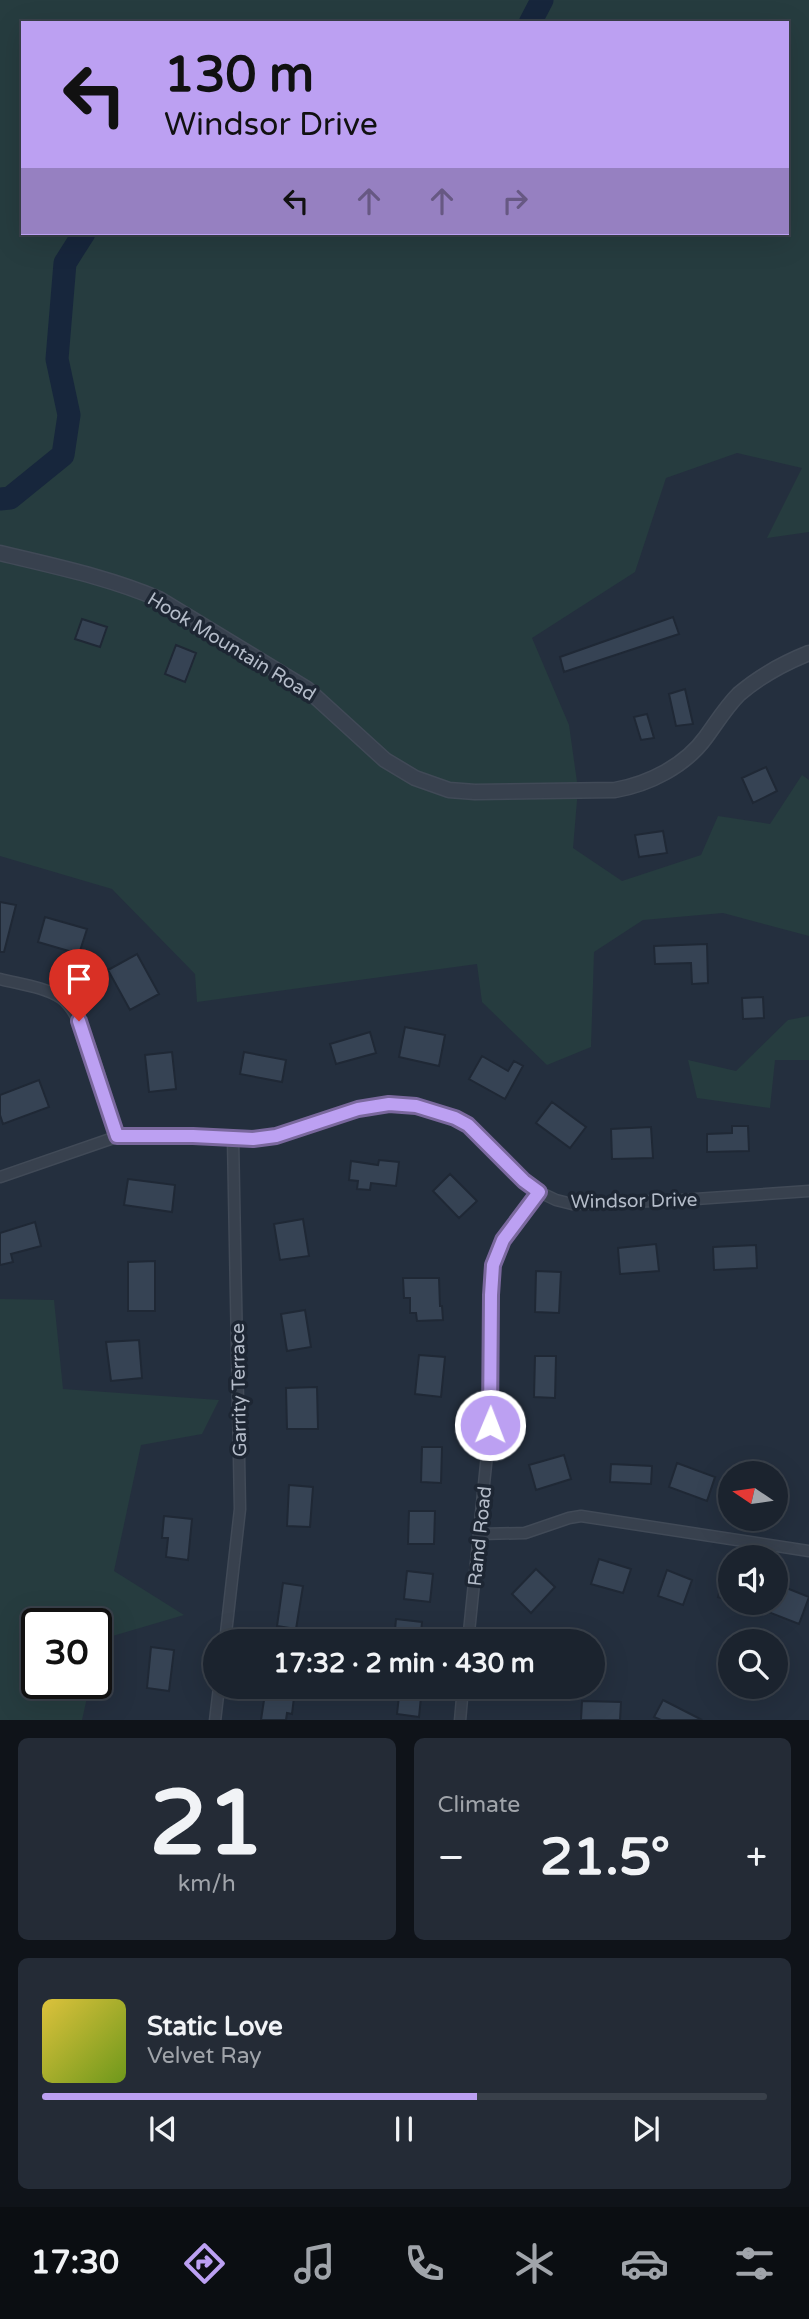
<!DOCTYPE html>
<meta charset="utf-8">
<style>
body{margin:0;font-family:"Varela Round",sans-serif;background:#242b36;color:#f1f3f6;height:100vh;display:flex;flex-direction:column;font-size:26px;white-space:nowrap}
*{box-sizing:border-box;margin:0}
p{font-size:23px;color:#a0a4aa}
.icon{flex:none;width:38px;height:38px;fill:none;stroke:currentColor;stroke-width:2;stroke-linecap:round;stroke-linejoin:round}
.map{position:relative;height:1720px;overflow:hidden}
.details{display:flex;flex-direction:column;gap:18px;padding:18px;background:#0f1319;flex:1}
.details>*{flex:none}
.hud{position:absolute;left:21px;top:21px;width:768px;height:214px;border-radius:0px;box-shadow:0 7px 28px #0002,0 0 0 2px #39404a;background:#bca0f2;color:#111;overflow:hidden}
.needle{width:46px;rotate:283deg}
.fabs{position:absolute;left:718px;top:1461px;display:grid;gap:14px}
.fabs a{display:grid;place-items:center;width:70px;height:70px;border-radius:50%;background:#1b232e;box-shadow:0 7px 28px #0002,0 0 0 2px #39404a;font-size:35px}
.speed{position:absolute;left:21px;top:1608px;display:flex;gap:14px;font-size:35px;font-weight:700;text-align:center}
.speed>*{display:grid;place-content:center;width:91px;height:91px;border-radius:50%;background:#1b232e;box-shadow:0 7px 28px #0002,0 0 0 2px #39404a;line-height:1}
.speed .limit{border:4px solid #111;border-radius:10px;background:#fff;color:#111}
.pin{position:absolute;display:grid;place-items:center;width:60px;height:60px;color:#fff;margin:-72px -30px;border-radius:50% 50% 50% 0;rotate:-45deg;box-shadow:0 0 7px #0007}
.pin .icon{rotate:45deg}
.me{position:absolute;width:77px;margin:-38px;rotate:1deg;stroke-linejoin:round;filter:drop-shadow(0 0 5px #0008)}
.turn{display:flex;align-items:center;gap:24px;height:147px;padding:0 28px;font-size:32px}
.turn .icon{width:91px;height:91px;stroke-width:2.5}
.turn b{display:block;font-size:49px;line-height:60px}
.lanes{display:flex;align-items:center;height:66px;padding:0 28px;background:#0003;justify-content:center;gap:35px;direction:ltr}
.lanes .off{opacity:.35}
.big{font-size:52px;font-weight:800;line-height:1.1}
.details .widget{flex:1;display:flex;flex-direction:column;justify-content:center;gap:10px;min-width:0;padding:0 24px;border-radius:10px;background:#242b36}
.details .dial{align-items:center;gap:0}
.dial b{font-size:91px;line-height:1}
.song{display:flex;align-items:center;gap:21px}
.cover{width:84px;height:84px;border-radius:10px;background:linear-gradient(135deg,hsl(50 70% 55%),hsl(80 70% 35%))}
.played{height:7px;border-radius:4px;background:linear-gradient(90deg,#bca0f2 60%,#39404a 60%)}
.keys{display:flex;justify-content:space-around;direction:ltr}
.heat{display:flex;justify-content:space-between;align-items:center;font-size:38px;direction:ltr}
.details .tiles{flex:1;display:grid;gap:18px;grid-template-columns:1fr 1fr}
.widget:last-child{grid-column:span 2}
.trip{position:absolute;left:203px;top:1629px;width:402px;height:70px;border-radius:35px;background:#1b232e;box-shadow:0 7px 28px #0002,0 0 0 2px #39404a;font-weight:800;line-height:70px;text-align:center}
.tab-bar{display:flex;height:112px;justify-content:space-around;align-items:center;background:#0b0e12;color:#a0a4aa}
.tab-bar .icon{width:49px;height:49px}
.tab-bar .selected{color:#bca0f2}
.tab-bar b{font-size:32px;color:#f1f3f6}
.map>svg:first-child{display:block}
.green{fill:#263c3f;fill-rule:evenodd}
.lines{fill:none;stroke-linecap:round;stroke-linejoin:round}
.river{stroke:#17263c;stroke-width:23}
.building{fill:#364354;stroke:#1f2835;stroke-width:2}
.minor-casing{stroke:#414a57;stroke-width:13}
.tertiary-casing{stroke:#414a57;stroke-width:17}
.minor{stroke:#38414e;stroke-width:10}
.tertiary{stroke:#38414e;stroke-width:14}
.route-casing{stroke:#7a689d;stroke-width:18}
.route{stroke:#bca0f2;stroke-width:12}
.labels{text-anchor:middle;stroke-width:7;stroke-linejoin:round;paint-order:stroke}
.street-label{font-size:19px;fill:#b4bcc9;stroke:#1d2633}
</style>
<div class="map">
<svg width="809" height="1721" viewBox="0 0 809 1721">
<rect width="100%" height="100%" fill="#242f3e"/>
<path class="green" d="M0 0H809V532L767 538 802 468 737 453 666 478 635 572 532 638 569 725 578 789 573 848 622 881 701 855 718 816 770 824 802 775 809 780V936L723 913 643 920 594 952 591 1047 547 1065 482 1002 477 964 197 1002 195 974 112 889 0 856ZM23 23H788V233H23Z
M809 1016V1060H775L770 1108 697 1098 688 1060 736 1071 788 1020Z
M0 1299 54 1300 63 1389 219 1400 202 1434 141 1445 114 1571 184 1615 99 1640 96 1654V1624H37V1684H90L82 1720H0Z"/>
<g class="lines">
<path class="river" d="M530 23 542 0
M0 499 10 498 63 455 69 415 57 359 65 263 84 233"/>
</g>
<path class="building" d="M673 617 679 634 564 672 560 657Z
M82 619 107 627 100 647 75 639Z
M176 645 196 653 185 682 165 674Z
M685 689 693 724 676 726 669 694Z
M647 714 654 738 641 740 634 717Z
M766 767 777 791 753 803 742 778Z
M663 831 667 853 639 857 635 835Z
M0 902 16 905 4 952H0Z
M45 917 87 929 79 954 38 942Z
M707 944 708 983 692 984 691 963 655 964 654 946Z
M137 954 159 994 130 1010 108 970Z
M763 997 764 1018 743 1019 742 998Z
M405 1027 445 1035 439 1066 399 1057Z
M370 1032 376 1053 336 1064 330 1044Z
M172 1052 176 1089 149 1092 145 1055Z
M244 1052 286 1060 282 1082 240 1074Z
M482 1056 508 1071 514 1061 523 1066 505 1099 469 1079Z
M39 1080 49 1107 3 1124 0 1115V1095Z
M552 1102 586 1127 570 1148 536 1123Z
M732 1126H748L749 1151 707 1152V1134L732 1133Z
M651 1127 653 1158 612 1159 611 1129Z
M379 1160 399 1162 396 1186 371 1183 370 1190 357 1189 358 1181 349 1180 351 1161 378 1165Z
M450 1174 477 1201 459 1218 433 1191Z
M128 1179 175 1185 172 1212 124 1205Z
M303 1219 309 1256 280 1260 274 1224Z
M35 1222 41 1246 11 1254 13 1262 0 1265V1233Z
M656 1244 659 1271 620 1274 618 1248Z
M756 1245 757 1268 714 1270 713 1247Z
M155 1261V1311H128V1262Z
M536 1271 561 1272 559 1313 535 1312Z
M403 1278H439L440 1306H442L443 1320 417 1321 416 1313H410V1298H404Z
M305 1310 311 1347 287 1351 281 1314Z
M139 1340 142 1378 111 1381 106 1342Z
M419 1355 445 1357 441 1397 415 1394Z
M535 1356H556L555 1398 534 1397Z
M317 1387 318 1429H287L286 1388Z
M422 1447H442L441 1483 421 1482Z
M564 1455 571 1479 536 1490 529 1465Z
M677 1463 715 1477 707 1501 669 1487Z
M611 1464 652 1466 651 1484 610 1482Z
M289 1485 313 1487 310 1527 287 1526Z
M409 1511H435L434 1544H408Z
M164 1516 192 1519 188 1560 166 1557 168 1538H162Z
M599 1559 631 1569 623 1593 591 1584Z
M727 1565H730V1601L718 1597Z
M536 1569 555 1587 531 1613 512 1594Z
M667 1570 692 1580 683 1605 658 1596Z
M407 1571 433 1574 430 1602 404 1599Z
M283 1583 303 1586 296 1629 277 1626Z
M784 1587 809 1597 799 1624 748 1604 778 1603Z
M396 1619 422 1622 420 1642H394Z
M151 1647 174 1650 169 1691 147 1688Z
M266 1687 295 1689 292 1714 287 1713 286 1720H261Z
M400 1687H422L419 1717 397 1714Z
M663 1700 702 1720H661L654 1717Z
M582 1701 621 1702 620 1720H581Z"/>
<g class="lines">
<defs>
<path id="minor" d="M0 979C19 984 45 987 61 998 88 1017 107 1104 117 1136
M0 1177 122 1135 253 1139 276 1136 357 1109 389 1104 416 1106 455 1118 480 1135 535 1190 556 1200 572 1204 681 1200 809 1191
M480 1534 525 1533 569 1518 581 1516 809 1551
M225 1642 240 1509 233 1138
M468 1642 490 1425 491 1295 493 1265 503 1240 539 1192
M215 1721 219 1687
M460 1721 463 1687"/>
<path id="tertiary" d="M0 553C53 566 108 577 159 599L307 689 385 760 415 778 449 790 475 792 615 790C649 784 685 766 706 737 717 722 726 707 739 694 760 676 784 663 809 653"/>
</defs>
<use href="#minor" class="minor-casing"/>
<use href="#tertiary" class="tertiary-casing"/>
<use href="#minor" class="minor"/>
<use href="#tertiary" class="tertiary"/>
</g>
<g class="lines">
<defs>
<path id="route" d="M79 1021 117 1136H193L253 1139 276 1136 358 1109 389 1104 416 1106 455 1118 468 1125 524 1181 539 1192 503 1240 493 1265 491 1295 490 1425"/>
</defs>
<use href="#route" class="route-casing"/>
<use href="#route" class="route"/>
</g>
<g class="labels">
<g class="street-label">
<text transform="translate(232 646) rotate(31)" y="7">Hook Mountain Road</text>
<text transform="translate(634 1200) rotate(-1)" y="7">Windsor Drive</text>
<text transform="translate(238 1390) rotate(-91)" y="7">Garrity Terrace</text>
<text transform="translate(479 1536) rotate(-84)" y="7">Rand Road</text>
</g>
</g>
</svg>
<div class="fabs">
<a><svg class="needle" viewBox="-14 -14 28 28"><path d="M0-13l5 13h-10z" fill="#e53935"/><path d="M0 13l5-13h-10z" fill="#a0a4aa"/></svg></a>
<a><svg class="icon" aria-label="sound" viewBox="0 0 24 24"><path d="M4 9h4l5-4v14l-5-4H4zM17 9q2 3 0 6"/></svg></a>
<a><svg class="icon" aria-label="search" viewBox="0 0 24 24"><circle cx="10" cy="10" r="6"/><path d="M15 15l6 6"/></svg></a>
</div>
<div class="speed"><div class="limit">30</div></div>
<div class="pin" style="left:79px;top:1021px;background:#d93025"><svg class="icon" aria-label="arrive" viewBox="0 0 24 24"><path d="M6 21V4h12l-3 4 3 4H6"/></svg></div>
<svg class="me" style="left:490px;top:1425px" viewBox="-20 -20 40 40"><circle r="17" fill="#bca0f2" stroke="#fff" stroke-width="3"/><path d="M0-11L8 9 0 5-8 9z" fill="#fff"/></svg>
<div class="trip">17:32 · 2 min · 430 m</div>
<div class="hud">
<div class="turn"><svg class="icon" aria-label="left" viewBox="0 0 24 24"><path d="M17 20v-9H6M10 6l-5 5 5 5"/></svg><div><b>130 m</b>Windsor Drive</div></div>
<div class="lanes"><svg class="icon" aria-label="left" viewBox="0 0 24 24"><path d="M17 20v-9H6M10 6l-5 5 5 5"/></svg><svg class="icon off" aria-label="ahead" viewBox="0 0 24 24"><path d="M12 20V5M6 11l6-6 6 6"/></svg><svg class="icon off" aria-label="ahead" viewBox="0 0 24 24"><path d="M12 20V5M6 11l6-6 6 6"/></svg><svg class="icon off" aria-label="right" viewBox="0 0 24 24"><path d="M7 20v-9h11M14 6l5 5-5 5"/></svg></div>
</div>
</div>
<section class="details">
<div class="tiles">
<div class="widget dial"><b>21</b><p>km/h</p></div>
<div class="widget"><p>Climate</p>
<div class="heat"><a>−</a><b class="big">21.5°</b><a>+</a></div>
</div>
<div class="widget">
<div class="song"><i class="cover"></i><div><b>Static Love</b><p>Velvet Ray</p></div></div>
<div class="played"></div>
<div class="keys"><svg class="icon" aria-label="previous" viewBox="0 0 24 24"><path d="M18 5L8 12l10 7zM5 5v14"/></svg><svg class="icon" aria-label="pause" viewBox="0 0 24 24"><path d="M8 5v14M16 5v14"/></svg><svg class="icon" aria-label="next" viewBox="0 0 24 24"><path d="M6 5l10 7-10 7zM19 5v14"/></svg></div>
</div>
</div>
</section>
<nav class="tab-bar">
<b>17:30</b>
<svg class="icon selected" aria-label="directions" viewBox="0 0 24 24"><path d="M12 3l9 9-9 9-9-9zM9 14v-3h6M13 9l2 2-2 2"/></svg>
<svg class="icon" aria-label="music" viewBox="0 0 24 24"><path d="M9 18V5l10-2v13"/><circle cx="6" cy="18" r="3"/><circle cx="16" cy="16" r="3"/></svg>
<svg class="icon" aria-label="phone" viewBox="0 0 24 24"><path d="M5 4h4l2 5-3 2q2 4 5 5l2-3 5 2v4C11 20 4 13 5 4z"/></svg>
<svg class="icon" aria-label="climate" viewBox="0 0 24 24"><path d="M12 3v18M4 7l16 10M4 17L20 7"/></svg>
<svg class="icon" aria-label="car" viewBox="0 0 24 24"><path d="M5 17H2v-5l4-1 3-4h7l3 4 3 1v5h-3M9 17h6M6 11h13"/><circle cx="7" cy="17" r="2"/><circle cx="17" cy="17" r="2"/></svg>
<svg class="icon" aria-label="filters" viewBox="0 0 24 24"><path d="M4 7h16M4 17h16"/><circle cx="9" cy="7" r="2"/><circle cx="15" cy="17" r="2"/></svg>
</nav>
